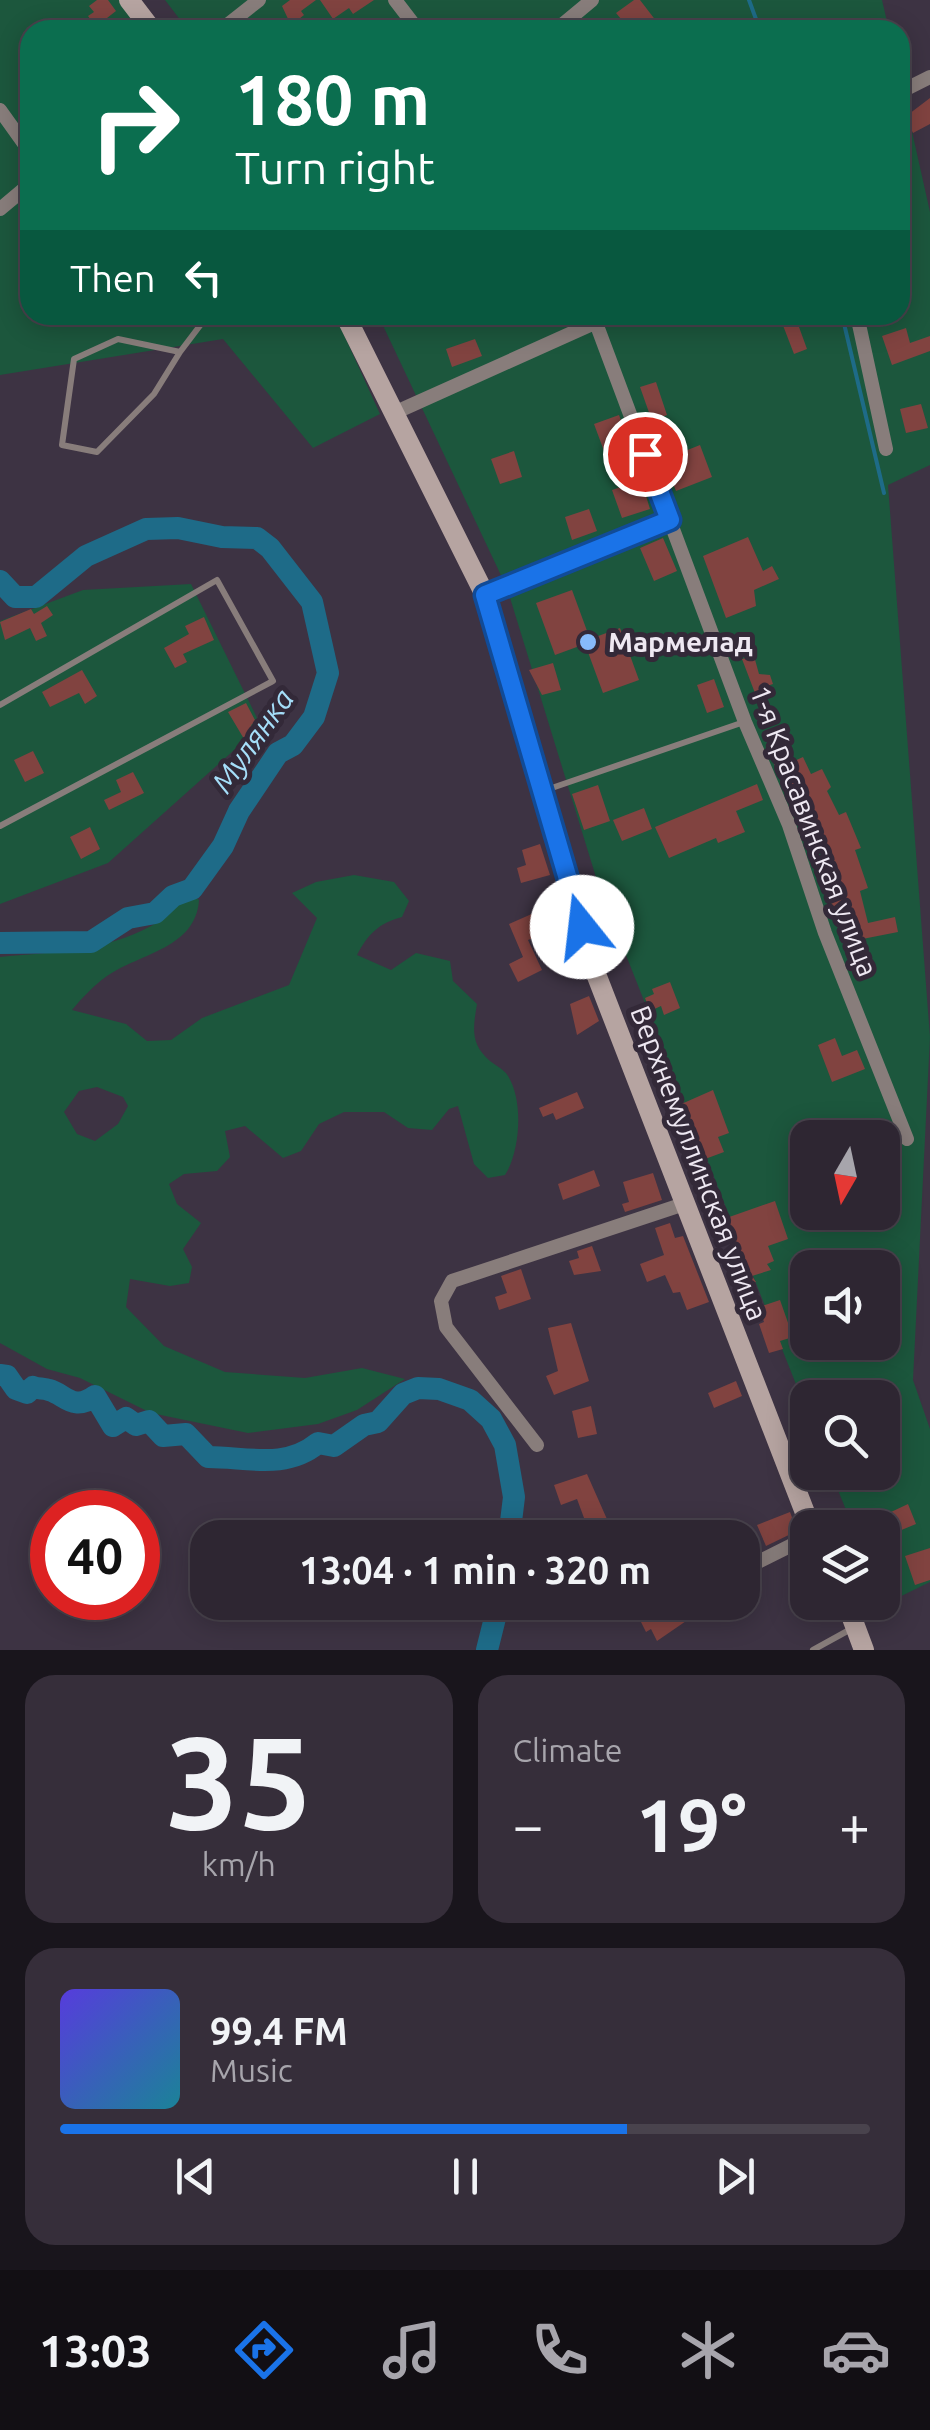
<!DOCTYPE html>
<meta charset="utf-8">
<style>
body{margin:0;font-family:Ubuntu,sans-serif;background:#362e3a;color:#f1f3f6;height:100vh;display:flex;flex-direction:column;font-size:38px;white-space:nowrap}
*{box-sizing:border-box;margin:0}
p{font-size:32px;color:#a7a5ac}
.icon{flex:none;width:55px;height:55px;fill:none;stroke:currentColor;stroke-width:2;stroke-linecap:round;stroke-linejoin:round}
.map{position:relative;height:1650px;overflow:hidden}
.side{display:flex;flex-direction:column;gap:25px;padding:25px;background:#19151c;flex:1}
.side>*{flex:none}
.hud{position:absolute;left:20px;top:20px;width:890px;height:305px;border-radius:30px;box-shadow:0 5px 25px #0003,0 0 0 2px #49434d;background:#0b6e4f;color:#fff;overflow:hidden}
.needle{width:65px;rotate:189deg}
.tools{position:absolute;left:790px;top:1120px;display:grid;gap:20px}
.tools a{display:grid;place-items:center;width:110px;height:110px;border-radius:20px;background:#2e2632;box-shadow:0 5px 25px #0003,0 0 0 2px #49434d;font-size:50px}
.speed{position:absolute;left:30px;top:1490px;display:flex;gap:20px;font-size:50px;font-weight:700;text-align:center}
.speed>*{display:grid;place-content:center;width:130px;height:130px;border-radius:50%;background:#2e2632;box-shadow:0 5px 25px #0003,0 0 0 2px #49434d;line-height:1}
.speed .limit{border:15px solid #d22;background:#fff;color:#111}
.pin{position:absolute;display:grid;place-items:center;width:85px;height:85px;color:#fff;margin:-42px;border:5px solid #fff;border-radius:50%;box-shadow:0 2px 10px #0007}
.me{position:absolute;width:110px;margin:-55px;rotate:344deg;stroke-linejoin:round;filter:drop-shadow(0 0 8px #0008)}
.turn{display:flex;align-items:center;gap:35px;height:210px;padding:0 50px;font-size:45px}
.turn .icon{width:130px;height:130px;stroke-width:2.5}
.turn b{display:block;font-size:70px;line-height:85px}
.then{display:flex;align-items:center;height:95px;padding:0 50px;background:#0003;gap:20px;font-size:38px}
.big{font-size:75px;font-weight:700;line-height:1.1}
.side .widget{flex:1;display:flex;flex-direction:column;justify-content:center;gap:15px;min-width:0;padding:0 35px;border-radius:30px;background:#362e3a}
.side .dial{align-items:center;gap:0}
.dial b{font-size:130px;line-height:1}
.song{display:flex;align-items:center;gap:30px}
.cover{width:120px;height:120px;border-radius:15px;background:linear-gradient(135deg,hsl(250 70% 55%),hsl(190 70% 35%))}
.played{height:10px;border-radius:5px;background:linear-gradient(90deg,#1a73e8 70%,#49434d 70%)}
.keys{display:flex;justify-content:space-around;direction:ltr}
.heat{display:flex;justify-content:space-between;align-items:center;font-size:55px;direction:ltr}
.side .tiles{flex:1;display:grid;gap:25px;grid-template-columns:1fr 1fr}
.widget:last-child{grid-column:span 2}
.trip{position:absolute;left:190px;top:1520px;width:570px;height:100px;border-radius:30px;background:#2e2632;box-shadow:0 5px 25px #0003,0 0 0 2px #49434d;font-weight:700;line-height:100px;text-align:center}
.tabs{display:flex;height:160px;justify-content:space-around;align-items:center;background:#120f14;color:#a7a5ac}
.tabs .icon{width:70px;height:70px}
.tabs .selected{color:#1a73e8}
.tabs b{font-size:45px;color:#f1f3f6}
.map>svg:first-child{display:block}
.green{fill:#1c573d;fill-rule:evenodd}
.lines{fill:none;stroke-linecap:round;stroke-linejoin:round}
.stream{stroke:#1e6b88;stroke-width:4}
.river{stroke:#1e6b88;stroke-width:22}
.building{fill:#814340}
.lane{stroke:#887d7b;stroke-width:6}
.street{stroke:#887d7b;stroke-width:14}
.secondary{stroke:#b6a4a1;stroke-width:20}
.route-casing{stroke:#114b97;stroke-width:25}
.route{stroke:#1a73e8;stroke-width:18}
.poi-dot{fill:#87bbfb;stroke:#332938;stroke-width:4}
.labels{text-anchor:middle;stroke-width:10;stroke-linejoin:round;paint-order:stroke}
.poi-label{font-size:28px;font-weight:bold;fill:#eee8f2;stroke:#332938;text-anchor:start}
.street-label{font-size:28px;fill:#eee8f2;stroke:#332938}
.water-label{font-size:30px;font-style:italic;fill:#a5def9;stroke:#332938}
</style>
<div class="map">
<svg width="930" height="1650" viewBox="0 0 930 1650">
<rect width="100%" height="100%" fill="#3d3343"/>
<path class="green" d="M0 0H119L142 30H30V315H335L380 414 313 448 223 339 0 375Z
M165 0H882L889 30H188Z
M900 78 930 212V465L888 485 930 1037 913 1380 930 1429V1582L883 1605 882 1528 853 1527 831 1473 882 1472V1398H808L807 1412 599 887 507 588 378 315H900ZM808 1138H882V1212H808ZM808 1268H882V1342H808Z
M191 584 261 726 108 863 0 904V621L83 590Z
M354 875 394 882 409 901 402 917C379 923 368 934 357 955L391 970 416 953 450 961 453 981 477 1004C473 1028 470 1044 490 1061 495 1065 505 1070 508 1076 524 1101 520 1152 505 1175L488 1178 474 1164 458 1106 449 1109 432 1130 408 1128 384 1112H344L319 1124 301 1151 283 1158 245 1126 225 1131 230 1157 217 1171 184 1174 169 1184 177 1204 201 1223 183 1249 192 1267 189 1283 170 1286 130 1279 126 1307 164 1346 225 1372 305 1378 362 1368 405 1379 357 1410 318 1424 248 1433 151 1413 80 1378 47 1369 0 1343V957C51 952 104 952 151 926 168 917 171 897 193 896L199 900C196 948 141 953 107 976 93 986 83 997 72 1010L126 1024 147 1041 171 1040 202 1018 289 985 317 918 292 893 316 882ZM97 1087 123 1097 128 1106 118 1124 95 1141 77 1134 64 1112 79 1091Z"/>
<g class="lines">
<path class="stream" d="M749 0 760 30
M842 315 884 493"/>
<path class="river" d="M0 581 15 597H36L86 556 146 529 178 528 222 537 257 538 270 548 312 602 328 673 314 717 293 745 278 753 239 811 223 846 192 889 173 896 155 913 128 918 91 942 0 943
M0 1375 7 1376 16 1389 27 1393 33 1387C38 1389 44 1388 49 1390 65 1394 73 1412 95 1396L113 1426 126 1418 136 1425 149 1421 163 1436 186 1434 208 1457C247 1457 285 1470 318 1443L334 1446 364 1425 378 1422 403 1394 418 1388 439 1389 470 1400 491 1419 505 1445 514 1497 509 1538
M487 1650 499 1602"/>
</g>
<path class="building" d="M97 0H108L116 11 107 18 112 24 104 30H85L93 23 88 16 94 12 89 6Z
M290 0H316L301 11 304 15 299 19 306 30H277L289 21 282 6Z
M320 0H374L353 14 349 8 333 19Z
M634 0H640L660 26 654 30H619L614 24 621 19 616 13Z
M930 98V124L913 133 905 117Z
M779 315H830V318L799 327 807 349 794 354Z
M906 328 910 343 930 336V351L892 365 882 336Z
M475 339 482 356 452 367 446 349Z
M656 382 667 415 652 421 640 387Z
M921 404 928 428 906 433 900 409Z
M619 415 629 441 604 451 594 424Z
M700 445 712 477 676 491 668 471 675 468 670 457Z
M514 451 522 477 500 484 491 459Z
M641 480 650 509 622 518 612 490Z
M589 509 597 531 572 540 565 517Z
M748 537 763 571 772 566 779 579 754 590 756 606 726 618 703 556Z
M663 538 677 571 654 581 640 548Z
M572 590 590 639 620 628 639 680 603 693 585 644 555 655 536 603Z
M47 606 53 615 41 623 47 636 36 641 30 628 5 640 0 622 31 609 34 614Z
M204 617 214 640 183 654 187 662 175 668 164 648 189 634 185 626Z
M754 656 759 674 770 675 773 684 767 686 771 696 758 701 742 659Z
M553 663 561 690 542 695 529 670Z
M82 670 97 696 85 704 79 693 50 707 42 692Z
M714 679 724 707 707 713 697 685Z
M246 703 256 722 251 725 265 747 253 754 228 712Z
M33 751 44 773 25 782 14 760Z
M803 757 811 774 822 769 831 787 827 791 839 815 846 812 861 848 855 850 868 888 860 891 868 923 895 917 898 932 842 943 831 902 845 898 832 860 828 862 809 818 803 821 798 810 808 805 799 787 788 792 774 764 785 758 790 763Z
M133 772 144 793 109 810 104 800 121 792 116 780Z
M757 784 763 800 736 811 745 832 718 843 716 838 669 858 655 827Z
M598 785 610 821 584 830 572 794Z
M644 808 652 829 622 841 613 820Z
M90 827 100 849 81 859 70 837Z
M540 844 550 875 521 883 517 868 526 865 522 850Z
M556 891 575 955 571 956 560 918 538 926 536 937 528 940 542 970 518 982 509 964 523 957 509 924 543 909 539 897Z
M670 982 680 1008 664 1015 661 1006 650 1011 645 998 654 994 652 989Z
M589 996 599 1021 577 1035 570 1004Z
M835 1038 842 1056 857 1050 865 1069 832 1082 818 1045Z
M713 1090 729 1133 718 1137 724 1152 697 1162 692 1148 685 1151 670 1109Z
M577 1092 584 1108 556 1120 553 1113 543 1117 539 1108Z
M594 1170 600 1186 563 1200 558 1184Z
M653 1173 662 1200 625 1212 622 1204 629 1202 623 1182Z
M775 1201 788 1239 768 1246 774 1261 767 1264 771 1270 752 1276 756 1282 743 1286 733 1259 740 1257 732 1232 720 1236 715 1222Z
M670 1223 675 1238 683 1236 709 1302 687 1310 680 1292 673 1293 665 1275 647 1282 640 1264 664 1255 655 1228Z
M592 1246 601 1271 574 1275 569 1261 579 1258 577 1251Z
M521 1269 531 1299 499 1310 495 1297 507 1293 501 1276Z
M780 1300 793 1337 780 1341 783 1349 769 1353 759 1324 764 1322 759 1307Z
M571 1323 589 1381 554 1395 546 1376 558 1371 548 1328Z
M736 1381 742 1396 714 1408 708 1393Z
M591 1406 597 1434 578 1438 572 1411Z
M587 1474 610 1526 590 1534 577 1499 561 1505 554 1485Z
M908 1504 916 1524 882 1538V1528H857Z
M790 1512 797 1531 766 1546 757 1525Z
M930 1548V1580L915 1585 905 1556Z
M681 1603 689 1619 657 1641 651 1629 646 1632 637 1614 653 1606 658 1615Z"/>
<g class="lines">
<path class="lane" d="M180 352 154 394 97 452 62 445 74 359 118 339 180 352 208 315
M486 595 669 520
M0 705 217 580 273 681 0 826
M543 791 744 722
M813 1650 851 1629"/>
<path class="street" d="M395 0 418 30
M221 30 259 0
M556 30 592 0
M900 92 930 77
M0 110 30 152
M0 209 30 184
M593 315 745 722 789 825 825 933 907 1139
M857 315 886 449
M394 413 612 315
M537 1445 446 1327 441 1301 452 1281 678 1206H686
M742 1570 808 1537
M613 1614 635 1602"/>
<path class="secondary" d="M129 0 152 30
M345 315 485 595 591 961 811 1528
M846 1602 864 1650"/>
</g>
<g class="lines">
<defs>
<path id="route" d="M582 927 485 595 670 520 645 454"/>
</defs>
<use href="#route" class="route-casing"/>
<use href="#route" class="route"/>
</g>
<circle class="poi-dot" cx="588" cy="642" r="10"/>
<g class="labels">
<g class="poi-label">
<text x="608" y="652">Мармелад</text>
</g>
<g class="street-label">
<text transform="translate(814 831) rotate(69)" y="10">1-я Красавинская улица</text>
<text transform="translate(699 1163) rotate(69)" y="10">Верхнемуллинская улица</text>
</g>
<g class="water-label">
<text transform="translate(253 741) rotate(-55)" y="10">Мулянка</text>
</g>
</g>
</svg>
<div class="tools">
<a><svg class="needle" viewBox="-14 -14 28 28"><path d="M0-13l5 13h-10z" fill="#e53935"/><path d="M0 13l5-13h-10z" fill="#a7a5ac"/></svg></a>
<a><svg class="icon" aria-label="sound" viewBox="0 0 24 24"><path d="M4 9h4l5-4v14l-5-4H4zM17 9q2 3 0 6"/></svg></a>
<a><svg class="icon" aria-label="search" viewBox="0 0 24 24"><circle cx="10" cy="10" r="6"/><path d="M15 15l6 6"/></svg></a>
<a><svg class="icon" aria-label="layers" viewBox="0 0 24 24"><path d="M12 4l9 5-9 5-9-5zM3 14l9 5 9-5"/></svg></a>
</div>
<div class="speed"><div class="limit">40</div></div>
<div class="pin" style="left:645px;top:454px;background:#d93025"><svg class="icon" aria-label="arrive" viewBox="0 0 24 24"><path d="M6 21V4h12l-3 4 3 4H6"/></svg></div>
<svg class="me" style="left:582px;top:927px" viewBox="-20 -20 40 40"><circle r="19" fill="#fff"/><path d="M0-13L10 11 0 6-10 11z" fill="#1a73e8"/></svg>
<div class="trip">13:04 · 1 min · 320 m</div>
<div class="hud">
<div class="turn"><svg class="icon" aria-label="right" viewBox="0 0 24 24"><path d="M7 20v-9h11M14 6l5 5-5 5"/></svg><div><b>180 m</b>Turn right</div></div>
<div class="then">Then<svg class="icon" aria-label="left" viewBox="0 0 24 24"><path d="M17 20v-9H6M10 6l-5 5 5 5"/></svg></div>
</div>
</div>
<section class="side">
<div class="tiles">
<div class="widget dial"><b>35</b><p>km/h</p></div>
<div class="widget"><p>Climate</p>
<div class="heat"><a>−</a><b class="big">19°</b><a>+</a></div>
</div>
<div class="widget">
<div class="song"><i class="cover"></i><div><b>99.4 FM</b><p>Music</p></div></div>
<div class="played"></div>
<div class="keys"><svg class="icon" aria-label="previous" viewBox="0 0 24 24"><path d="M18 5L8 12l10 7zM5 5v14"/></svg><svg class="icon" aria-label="pause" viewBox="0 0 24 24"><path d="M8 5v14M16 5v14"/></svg><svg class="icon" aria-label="next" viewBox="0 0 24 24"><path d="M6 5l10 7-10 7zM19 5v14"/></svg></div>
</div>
</div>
</section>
<nav class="tabs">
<b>13:03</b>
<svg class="icon selected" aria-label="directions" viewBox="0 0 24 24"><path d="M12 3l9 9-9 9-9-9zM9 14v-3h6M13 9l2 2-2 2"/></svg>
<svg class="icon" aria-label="music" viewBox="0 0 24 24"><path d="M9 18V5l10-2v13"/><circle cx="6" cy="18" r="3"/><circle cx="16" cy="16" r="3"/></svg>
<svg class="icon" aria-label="phone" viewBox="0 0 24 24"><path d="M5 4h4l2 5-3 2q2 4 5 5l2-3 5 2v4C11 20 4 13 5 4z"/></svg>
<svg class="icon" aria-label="climate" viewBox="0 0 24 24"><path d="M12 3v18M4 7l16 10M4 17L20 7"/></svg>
<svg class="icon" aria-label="car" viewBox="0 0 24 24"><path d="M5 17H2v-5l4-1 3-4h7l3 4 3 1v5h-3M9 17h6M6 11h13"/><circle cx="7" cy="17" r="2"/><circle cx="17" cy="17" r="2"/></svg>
</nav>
